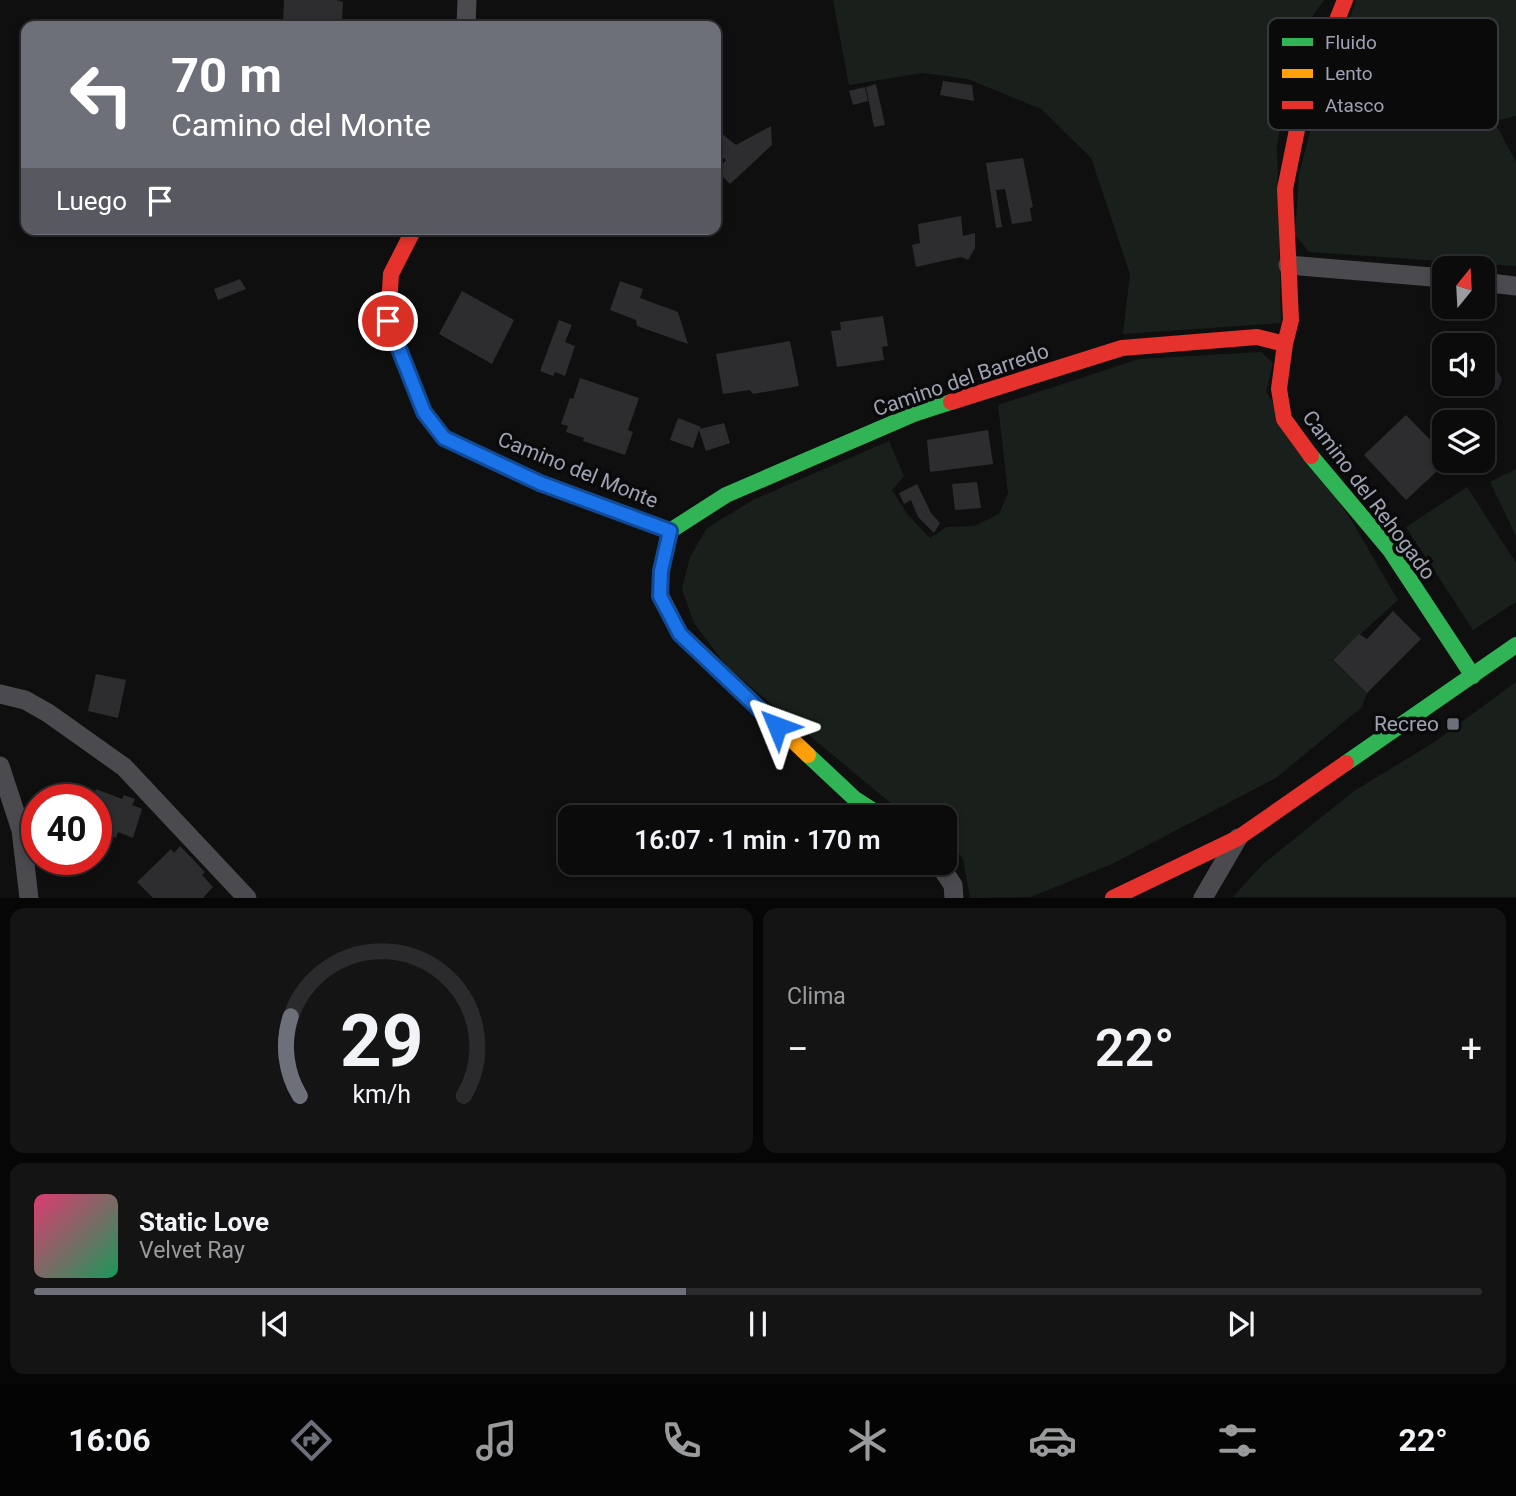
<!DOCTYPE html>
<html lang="es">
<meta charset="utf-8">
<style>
body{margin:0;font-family:Roboto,sans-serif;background:#141415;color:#f1f3f6;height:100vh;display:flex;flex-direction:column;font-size:26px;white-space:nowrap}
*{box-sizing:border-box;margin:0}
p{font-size:23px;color:#9a9b9d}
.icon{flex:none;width:38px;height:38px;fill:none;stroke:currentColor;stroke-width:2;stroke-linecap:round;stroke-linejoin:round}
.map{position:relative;height:898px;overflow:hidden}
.drawer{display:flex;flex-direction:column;gap:10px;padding:10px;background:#060607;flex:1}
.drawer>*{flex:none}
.guide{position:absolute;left:21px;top:21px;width:700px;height:214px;border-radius:14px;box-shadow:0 4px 10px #0003,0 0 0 2px #2b2b2d;background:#6d6f79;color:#fff;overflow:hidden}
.needle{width:46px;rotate:18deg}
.controls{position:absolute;left:1432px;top:256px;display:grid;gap:14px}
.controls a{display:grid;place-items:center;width:63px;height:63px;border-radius:14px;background:#0b0b0c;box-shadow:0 4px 10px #0003,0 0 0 2px #2b2b2d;font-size:35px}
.speed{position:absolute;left:21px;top:784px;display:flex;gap:14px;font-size:35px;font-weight:700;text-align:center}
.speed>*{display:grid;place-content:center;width:91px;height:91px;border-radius:50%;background:#0b0b0c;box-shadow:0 4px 10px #0003,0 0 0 2px #2b2b2d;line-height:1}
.speed .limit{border:10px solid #d22;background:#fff;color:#111}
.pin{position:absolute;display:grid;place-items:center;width:60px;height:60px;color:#fff;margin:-30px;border:4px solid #fff;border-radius:50%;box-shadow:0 2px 7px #0007}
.me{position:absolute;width:77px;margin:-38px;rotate:314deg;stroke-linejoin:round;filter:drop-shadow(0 0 5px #0008)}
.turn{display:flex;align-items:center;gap:24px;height:147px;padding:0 35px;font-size:32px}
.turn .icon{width:91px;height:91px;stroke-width:2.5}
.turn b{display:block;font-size:49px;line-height:60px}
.then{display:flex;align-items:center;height:66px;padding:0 35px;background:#0003;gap:14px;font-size:26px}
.big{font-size:52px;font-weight:600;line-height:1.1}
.drawer .card{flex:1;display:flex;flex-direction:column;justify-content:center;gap:10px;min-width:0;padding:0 24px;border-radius:14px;background:#141415}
.drawer .dial{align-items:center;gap:0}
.dial svg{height:182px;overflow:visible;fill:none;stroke:#2b2b2d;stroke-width:7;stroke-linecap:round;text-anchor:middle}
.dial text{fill:#f1f3f6;stroke:none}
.song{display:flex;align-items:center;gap:21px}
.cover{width:84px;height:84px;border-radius:10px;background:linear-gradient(135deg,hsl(340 70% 55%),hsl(150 70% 35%))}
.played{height:7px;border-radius:4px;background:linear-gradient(90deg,#6d6f79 45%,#2b2b2d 45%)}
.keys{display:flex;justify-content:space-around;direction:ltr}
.heat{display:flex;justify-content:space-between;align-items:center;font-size:38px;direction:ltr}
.drawer .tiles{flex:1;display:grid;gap:10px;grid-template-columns:1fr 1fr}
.card:last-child{grid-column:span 2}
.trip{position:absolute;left:558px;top:805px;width:399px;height:70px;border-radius:14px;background:#0b0b0c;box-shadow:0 4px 10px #0003,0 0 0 2px #2b2b2d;font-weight:600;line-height:70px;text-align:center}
.dock{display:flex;height:112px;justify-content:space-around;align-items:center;background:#040405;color:#9a9b9d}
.dock .icon{width:49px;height:49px}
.dock .on{color:#6d6f79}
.dock b{font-size:32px;color:#f1f3f6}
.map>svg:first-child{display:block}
.green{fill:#19201b}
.water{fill:#232831}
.building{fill:#2d2d2f}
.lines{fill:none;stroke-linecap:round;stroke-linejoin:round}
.street{stroke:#4a4a4f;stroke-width:19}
.fast{stroke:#30b455;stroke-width:16}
.slow{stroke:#ff9f0a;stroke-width:16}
.jam{stroke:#e5322d;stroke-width:16}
.route-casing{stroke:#114b97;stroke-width:18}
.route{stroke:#1a73e8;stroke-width:12}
.poi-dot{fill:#6d6f79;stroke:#0a0a0b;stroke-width:2.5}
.labels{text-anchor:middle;stroke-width:7;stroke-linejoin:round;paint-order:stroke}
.street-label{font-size:21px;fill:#9fa2b2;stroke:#0a0a0b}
.poi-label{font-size:21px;fill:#9fa2b2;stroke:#0a0a0b;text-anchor:end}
.key{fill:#0a0a0b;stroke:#37383d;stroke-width:2}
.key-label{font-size:19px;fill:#9fa2b2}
</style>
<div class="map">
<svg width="1516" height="898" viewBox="0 0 1516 898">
<rect width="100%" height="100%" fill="#0f0f10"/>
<path class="green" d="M833 0H1324L1295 41 1277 146 1281 323 1123 334 1130 274 1091 158 1041 109 968 79 922 73 849 85Z
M1356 0H1516V116L1494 121 1516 162V266L1309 252 1295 235 1299 173 1316 111Z
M1261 352 1273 363 1266 392 1353 523 1398 600 1332 660 1367 693 1362 707 1276 778 1112 864 1031 897 970 898 963 859 945 833V817H914L899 810 727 667 694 623 682 589 690 557 707 528 753 500 889 441 904 476 892 490 908 515 930 538 947 527 974 526 999 514 1008 493 998 405 1139 359Z
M1516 469V536L1490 482Z
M1467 487 1516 563V602L1473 630 1406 527Z
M1516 682V897H1233L1262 865 1354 791 1433 743Z"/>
<path class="water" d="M1496 369 1502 379 1498 390 1460 393 1459 383H1482V370Z"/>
<path class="building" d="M284 0H337L343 2 342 26 283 23Z
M943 81 972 85 974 101 940 95Z
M876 84 885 125 874 127 866 87Z
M865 87 868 101 853 105 849 91Z
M771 126 772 145 730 184 717 171 726 160 716 152V129L736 145Z
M1023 158 1033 207 1030 208 1032 221 1012 224 1005 189 996 190 1002 227 996 228 986 163Z
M961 216 963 236 975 233V248L968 260 961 257 916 267 912 245 920 243 918 224Z
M240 279 246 289 218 300 214 289Z
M620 281 643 289 640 298 678 312 688 344 637 326 636 320 610 310Z
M462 291 514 320 492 364 439 334Z
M883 316 888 346 882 347 884 360 837 367 831 331 841 330 840 322Z
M559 320 572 325 565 342 575 346 565 376 555 372 553 376 540 371Z
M790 341 799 386 753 394 750 390 723 394 716 354Z
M580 378 639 398 628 430 633 432 625 455 583 441 584 438 566 432 568 426 561 424 570 398 573 399Z
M1406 415 1444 454V460H1449L1406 500 1364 455Z
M678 418 701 427 700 429 724 423 730 443 706 451 699 430 693 448 670 440Z
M988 430 993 464 930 472 927 440Z
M977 482 981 508 955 510 952 484Z
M917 484 931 513 940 523 934 533 918 517 911 500 904 504 899 493Z
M1393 611 1421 639 1367 693 1333 660 1359 634 1367 639Z
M96 674 126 680 118 718 88 711Z
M96 789 122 799 124 795 135 799 132 805 142 809 133 838 118 832 116 838 96 830V800H83L86 793 94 796Z
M180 846 205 872 202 875 213 887 203 898H153L137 882 171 849 174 853Z"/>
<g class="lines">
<path class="street" d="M466 26 467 0
M1288 265 1444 278
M1482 282 1516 286
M0 694 25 700 48 713 124 767 247 898
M0 766 21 830 29 898
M938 863 953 885 954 898
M1203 898 1238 838"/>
<path class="fast" d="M1311 456 1390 550 1473 676
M670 531 726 495 914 414 951 402
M808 755 855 799 883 817
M1346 763 1516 645"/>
<path class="slow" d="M666 549 661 571V596L680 633 808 755"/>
<path class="jam" d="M414 229 391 274 388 321 424 412 444 438 540 483 670 531 666 549
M951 402 1122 348 1257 337 1285 344
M1311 456 1284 419 1279 389 1285 344 1291 320 1285 189 1301 110 1345 0
M1113 898 1238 838 1346 763"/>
</g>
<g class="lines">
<defs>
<path id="route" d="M388 321 424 412 444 438 540 483 670 531 661 571 660 596 680 634 777 726"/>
</defs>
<use href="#route" class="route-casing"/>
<use href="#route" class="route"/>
</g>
<rect class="poi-dot" x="1446" y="717" width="14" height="14" rx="3.5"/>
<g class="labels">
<g class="street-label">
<text transform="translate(961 380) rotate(-19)" y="7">Camino del Barredo</text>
<text transform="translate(578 470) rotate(22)" y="7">Camino del Monte</text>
<text transform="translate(1369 495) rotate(53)" y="7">Camino del Rehogado</text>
</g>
<g class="poi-label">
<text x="1439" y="731">Recreo</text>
</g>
</g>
<rect x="1268" y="18" width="230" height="112" rx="10" class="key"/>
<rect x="1282" y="38" width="31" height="8" fill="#30b455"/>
<rect x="1282" y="69" width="31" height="9" fill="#ff9f0a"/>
<rect x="1282" y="101" width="31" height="8" fill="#e5322d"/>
<g class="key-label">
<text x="1325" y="49">Fluido</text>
<text x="1325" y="80">Lento</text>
<text x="1325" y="112">Atasco</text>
</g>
</svg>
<div class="controls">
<a><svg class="needle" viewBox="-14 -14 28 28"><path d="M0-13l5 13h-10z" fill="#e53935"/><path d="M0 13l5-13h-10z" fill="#9a9b9d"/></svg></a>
<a><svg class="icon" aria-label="sound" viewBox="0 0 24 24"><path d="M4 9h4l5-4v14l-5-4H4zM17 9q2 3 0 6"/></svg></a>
<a><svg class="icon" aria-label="layers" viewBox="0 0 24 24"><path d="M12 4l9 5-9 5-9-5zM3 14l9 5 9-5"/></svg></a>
</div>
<div class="speed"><div class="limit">40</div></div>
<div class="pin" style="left:388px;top:321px;background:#d93025"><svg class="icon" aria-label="arrive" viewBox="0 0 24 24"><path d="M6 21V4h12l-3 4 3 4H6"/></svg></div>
<svg class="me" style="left:777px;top:726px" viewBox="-20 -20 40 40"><path d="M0-17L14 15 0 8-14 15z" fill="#1a73e8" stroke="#fff" stroke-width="4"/></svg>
<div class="trip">16:07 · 1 min · 170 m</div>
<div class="guide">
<div class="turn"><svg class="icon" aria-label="left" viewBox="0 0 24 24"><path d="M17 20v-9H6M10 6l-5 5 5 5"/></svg><div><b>70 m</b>Camino del Monte</div></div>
<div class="then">Luego<svg class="icon" aria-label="arrive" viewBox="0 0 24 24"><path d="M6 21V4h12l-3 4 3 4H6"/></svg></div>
</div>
</div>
<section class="drawer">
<div class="tiles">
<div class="card dial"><svg viewBox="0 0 100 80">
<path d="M14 69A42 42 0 1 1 86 69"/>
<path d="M14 69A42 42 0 0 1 10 34" stroke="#6d6f79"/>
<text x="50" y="56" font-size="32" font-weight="700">29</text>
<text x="50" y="72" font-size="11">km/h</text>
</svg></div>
<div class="card"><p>Clima</p>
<div class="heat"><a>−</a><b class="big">22°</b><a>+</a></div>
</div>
<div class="card">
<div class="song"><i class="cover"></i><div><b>Static Love</b><p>Velvet Ray</p></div></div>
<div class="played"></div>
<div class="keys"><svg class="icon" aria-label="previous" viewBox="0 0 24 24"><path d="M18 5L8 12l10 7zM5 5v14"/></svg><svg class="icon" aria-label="pause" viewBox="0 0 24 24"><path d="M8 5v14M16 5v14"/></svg><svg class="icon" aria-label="next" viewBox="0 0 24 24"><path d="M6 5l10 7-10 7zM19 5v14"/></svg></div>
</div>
</div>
</section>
<nav class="dock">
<b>16:06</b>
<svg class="icon on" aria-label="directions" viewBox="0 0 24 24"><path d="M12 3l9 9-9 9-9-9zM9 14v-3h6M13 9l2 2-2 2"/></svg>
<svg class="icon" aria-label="music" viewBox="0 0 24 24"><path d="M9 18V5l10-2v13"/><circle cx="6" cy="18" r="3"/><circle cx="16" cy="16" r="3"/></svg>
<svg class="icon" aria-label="phone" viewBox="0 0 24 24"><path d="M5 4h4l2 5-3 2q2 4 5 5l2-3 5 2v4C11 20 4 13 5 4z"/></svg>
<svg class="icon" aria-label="climate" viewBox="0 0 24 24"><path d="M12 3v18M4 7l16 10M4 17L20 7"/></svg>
<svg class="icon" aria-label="car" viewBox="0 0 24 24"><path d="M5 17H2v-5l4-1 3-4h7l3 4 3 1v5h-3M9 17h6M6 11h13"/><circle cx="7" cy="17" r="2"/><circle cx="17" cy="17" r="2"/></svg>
<svg class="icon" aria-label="filters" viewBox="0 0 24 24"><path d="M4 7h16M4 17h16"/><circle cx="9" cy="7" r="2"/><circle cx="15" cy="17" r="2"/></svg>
<b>22°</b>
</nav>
